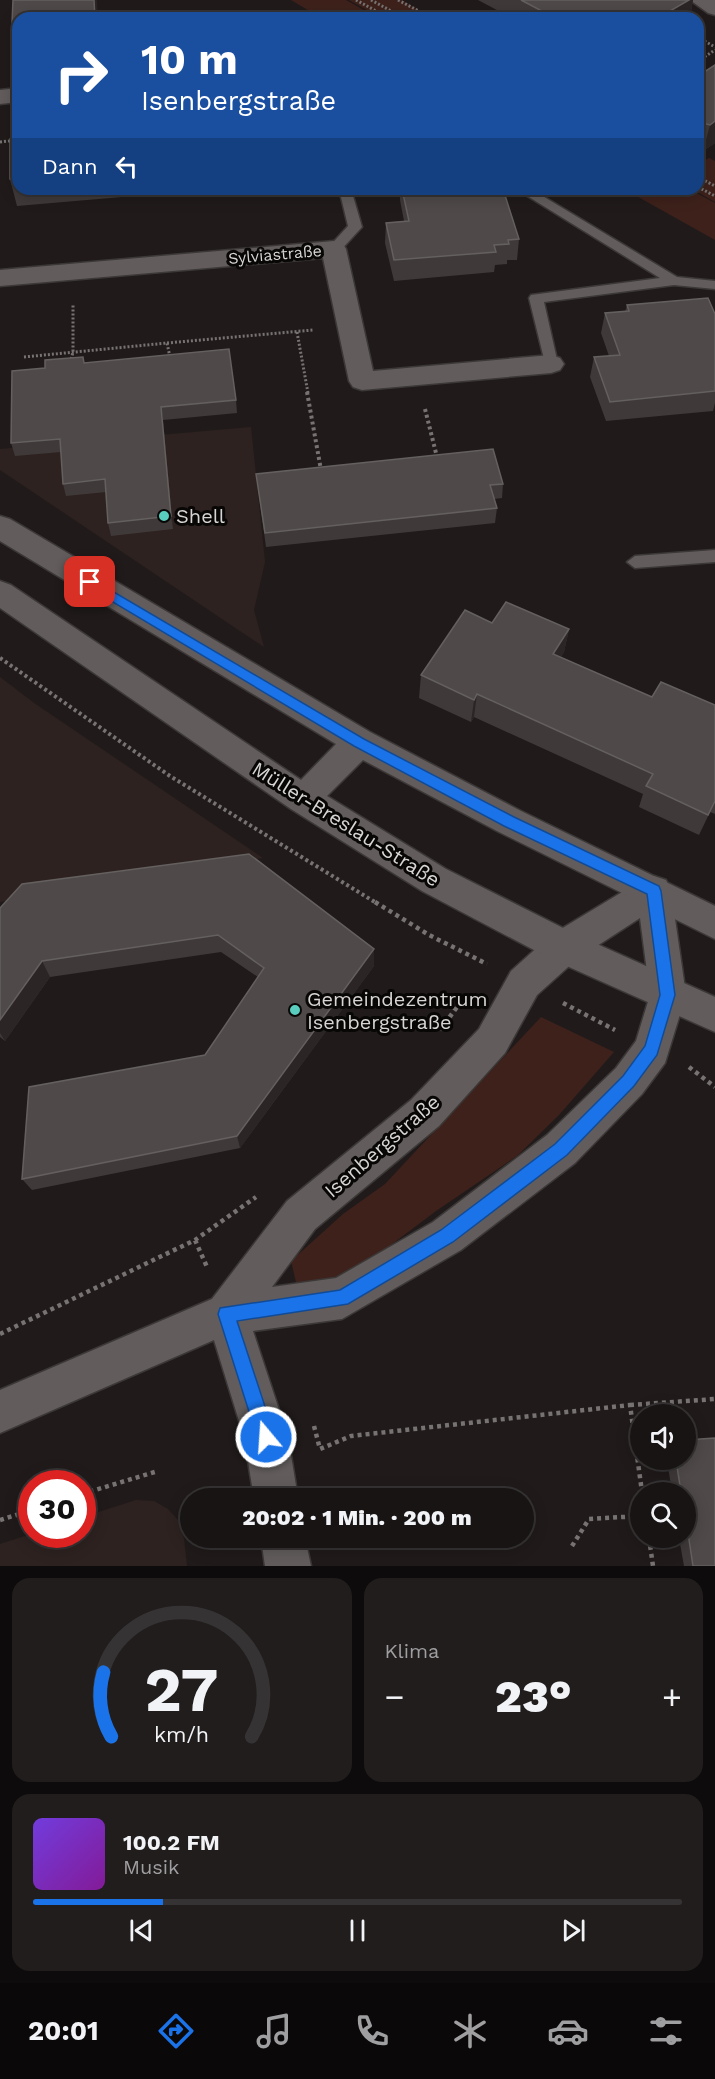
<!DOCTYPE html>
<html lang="de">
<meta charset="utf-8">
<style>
body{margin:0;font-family:"Work Sans",sans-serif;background:#211d1d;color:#f1f3f6;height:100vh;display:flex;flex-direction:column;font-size:22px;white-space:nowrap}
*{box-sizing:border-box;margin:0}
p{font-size:20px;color:#9f9ea0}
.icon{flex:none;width:33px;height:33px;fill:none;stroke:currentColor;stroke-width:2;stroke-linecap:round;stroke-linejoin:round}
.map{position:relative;height:1566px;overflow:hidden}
.sheet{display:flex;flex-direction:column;gap:12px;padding:12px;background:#0d0b0b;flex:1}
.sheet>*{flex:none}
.guide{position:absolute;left:12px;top:12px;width:692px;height:183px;border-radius:18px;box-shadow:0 3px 15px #0003,0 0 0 2px #363334;background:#1a4fa0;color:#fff;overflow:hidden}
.fabs{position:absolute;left:630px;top:1404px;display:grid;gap:12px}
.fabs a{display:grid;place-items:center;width:66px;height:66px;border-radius:50%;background:#181414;box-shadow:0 3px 15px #0003,0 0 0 2px #363334;font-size:30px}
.speed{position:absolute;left:18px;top:1470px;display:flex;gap:12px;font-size:30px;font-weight:700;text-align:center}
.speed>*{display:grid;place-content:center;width:78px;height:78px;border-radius:50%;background:#181414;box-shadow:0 3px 15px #0003,0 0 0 2px #363334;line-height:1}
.speed .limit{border:9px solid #d22;background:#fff;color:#111}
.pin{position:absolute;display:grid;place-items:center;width:51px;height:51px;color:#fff;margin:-26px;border-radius:12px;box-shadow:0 3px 9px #0006}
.me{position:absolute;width:66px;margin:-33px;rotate:342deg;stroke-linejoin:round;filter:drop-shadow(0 0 4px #0008)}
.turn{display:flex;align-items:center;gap:21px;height:126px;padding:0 30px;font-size:27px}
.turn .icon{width:78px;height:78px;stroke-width:2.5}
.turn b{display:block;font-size:42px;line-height:51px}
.then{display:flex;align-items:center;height:57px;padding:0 30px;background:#0003;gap:12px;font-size:22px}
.big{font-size:45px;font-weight:800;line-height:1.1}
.sheet .card{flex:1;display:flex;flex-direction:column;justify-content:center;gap:9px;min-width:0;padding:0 21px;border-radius:18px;background:#211d1d}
.sheet .dial{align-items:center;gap:0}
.dial svg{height:156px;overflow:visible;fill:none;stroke:#363334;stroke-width:7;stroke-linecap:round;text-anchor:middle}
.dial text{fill:#f1f3f6;stroke:none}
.song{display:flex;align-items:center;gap:18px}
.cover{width:72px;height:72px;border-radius:9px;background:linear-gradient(135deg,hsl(260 70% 55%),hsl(290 70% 35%))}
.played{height:6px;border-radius:3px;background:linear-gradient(90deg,#1a73e8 20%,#363334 20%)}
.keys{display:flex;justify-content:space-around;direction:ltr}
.heat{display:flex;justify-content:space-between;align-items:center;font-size:33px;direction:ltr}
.sheet .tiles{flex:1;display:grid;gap:12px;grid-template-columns:1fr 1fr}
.card:last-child{grid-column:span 2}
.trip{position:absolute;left:180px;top:1488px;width:354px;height:60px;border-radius:30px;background:#181414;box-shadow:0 3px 15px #0003,0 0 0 2px #363334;font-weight:800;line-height:60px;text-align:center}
.tabs{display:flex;height:96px;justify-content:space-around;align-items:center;background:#0a0808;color:#9f9ea0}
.tabs .icon{width:42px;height:42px}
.tabs .current{color:#1a73e8}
.tabs b{font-size:27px;color:#f1f3f6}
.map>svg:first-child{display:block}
.built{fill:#2d2220}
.green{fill:#3e211b}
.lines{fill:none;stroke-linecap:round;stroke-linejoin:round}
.service-casing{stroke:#3b3837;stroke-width:3}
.minor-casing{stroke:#3b3837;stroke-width:3}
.secondary-casing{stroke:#3b3837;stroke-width:3}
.path-far2{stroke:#777372;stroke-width:3;stroke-dasharray:2 2;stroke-linecap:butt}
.path-far1{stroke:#777372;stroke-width:4;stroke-dasharray:3 3;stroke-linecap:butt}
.path{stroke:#777372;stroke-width:4.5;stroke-dasharray:4 4;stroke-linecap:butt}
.service{fill:#625d5c;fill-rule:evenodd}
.minor{fill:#625d5c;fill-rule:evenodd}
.secondary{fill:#625d5c;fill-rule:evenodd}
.wall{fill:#3f3a39}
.shaded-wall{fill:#2b2625}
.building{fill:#4f4a49;stroke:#64605f;stroke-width:1.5}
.route{fill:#1a73e8;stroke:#114b97;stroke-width:1.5}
.poi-dot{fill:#5acebe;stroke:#080706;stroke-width:2}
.labels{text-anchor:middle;stroke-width:6;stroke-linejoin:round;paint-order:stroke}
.far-street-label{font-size:16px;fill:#d8d5d4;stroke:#080706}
.poi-label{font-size:20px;fill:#d8d5d4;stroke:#080706;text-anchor:start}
.street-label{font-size:20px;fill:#d8d5d4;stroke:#080706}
</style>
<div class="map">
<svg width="715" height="1566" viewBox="0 0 715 1566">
<rect width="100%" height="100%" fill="#201b1a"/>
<path class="built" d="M251 427 265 562 254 610 264 647 0 470V449Z
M0 677 34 703 263 858 0 902Z
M136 1500 154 1501 168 1509 178 1520 184 1539 187 1566H0V1544L31 1534H82L83 1517Z"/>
<path class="green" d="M291 0H346L378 18H321Z
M349 0H402L432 18H381Z
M709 158 715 161V202L692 189H698V164Z
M624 189H689L715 203V240Z
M541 1017 614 1052 559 1115 517 1156 436 1211 367 1263 313 1287 296 1282 291 1261 343 1214 385 1184Z"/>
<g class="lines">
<defs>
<path id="service" d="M339 189H351L362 227 339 252 334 253 327 249 348 226Z
M516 189H531L677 277 715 281V289L674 285 544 302 558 364 551 369 546 367 529 298 531 295 660 278Z
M715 550V562L635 568 627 562 635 556Z"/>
<path id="minor" d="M690 0H715V15L708 13Z
M18 88V102L0 104V90Z
M334 241 343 244 346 249 373 371 551 355 560 358 564 364 560 370 551 373 362 390 353 387 349 381 323 258 0 286V270Z
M654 876 666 880 671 891 686 995 665 1063 642 1094 575 1163 461 1250 342 1319 253 1331 288 1437 298 1498H254L244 1437 214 1340 0 1433V1390L212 1299 287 1201 411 1100 479 1029 511 971 551 935 642 880ZM640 918 650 995 636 1041 616 1068 547 1135 433 1222 336 1278 272 1287 315 1229 439 1126 505 1053 537 995 577 959Z
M261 1538H305L311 1566H265Z"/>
<path id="secondary" d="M0 516 10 519 370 732 521 811 715 906V939L497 831 363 760 327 796 446 869 577 935 715 997V1032L551 959 422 891 291 809 0 608V581L11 585 301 780 336 744 0 541Z"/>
</defs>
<use href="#service" class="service-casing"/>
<use href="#minor" class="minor-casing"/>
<use href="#secondary" class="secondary-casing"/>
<path class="path-far2" d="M356 0 389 18
M371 0 404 18
M398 0 432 18
M701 39 715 47
M698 51 705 55
M698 61 715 50
M0 142 18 140
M698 177 715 186
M698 187 715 196
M297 332 308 393
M167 343 313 330
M24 357 167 343 170 357
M70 363 73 352V304"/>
<path class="path-far1" d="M307 392 321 470
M425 409 437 457
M0 658 170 776 378 904"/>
<path class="path" d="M375 902 429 935 487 964
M563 1003 615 1030
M440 1030 466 995
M689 1067 715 1087
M195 1240 207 1267
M0 1334 195 1240 256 1197
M630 1405 715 1399
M314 1426 320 1449 351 1436 630 1405 642 1492
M82 1494 158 1471
M0 1520 32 1510
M649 1538 653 1566
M572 1546 589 1519 640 1516"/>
<use href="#service" class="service"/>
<use href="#minor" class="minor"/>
<use href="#secondary" class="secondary"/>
</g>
<path class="wall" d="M478 0H693L690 18H512Z
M18 18V50L12 23Z
M715 65V143L703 151 698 149V76Z
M18 138V189H215L17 206 10 179Z
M400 189H503L519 239 517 260H507V264L495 265 494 272 394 281 385 243 386 223 404 221 400 200Z
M627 305 715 314V403L713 411 606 421 590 377 594 357 609 356 601 333 605 313 625 312Z
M85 363 236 400 237 413 163 420 173 529 111 536 108 523 106 492 66 496 63 484 61 452 15 456 11 443 45 368Z
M256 474 503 484 502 498 494 499 497 508 495 523 266 547Z
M492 623 569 629 564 652 561 657 652 697 715 705V814L710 812 699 835 639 807 643 794 474 717 471 722 419 698 421 675Z
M0 908 374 949V966L240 1148 32 1190 22 1179 205 1055 258 977 221 952 50 977 5 1041 0 1037Z
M667 1460H686L715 1566H684L679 1538H686V1492H672Z"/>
<path class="shaded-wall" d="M94 0H97L98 18H95Z
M689 0H693L690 18H658Z
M715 121V143L703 151 710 125Z
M161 407 163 420 173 529 171 516Z
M569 629 564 652 548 677 553 654Z
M477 694 474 717 471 722 474 700Z
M374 949V966L240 1148 237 1136Z
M42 961 50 977 5 1041 0 1033V1020Z"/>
<path class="building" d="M13 0H94L95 18H18V23H12Z
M521 0H689L658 18H555Z
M715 65V121L710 125 699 122 698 123V76Z
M18 138V178L10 179V139Z
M402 189H503L519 239 508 240 509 244 494 245 496 252 394 260 386 223 409 221Z
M708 298 715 314V391L610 402 594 357 620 355 605 313 629 311 627 305Z
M229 349 236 400 161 407 171 516 108 523 105 479 63 484 60 439 11 443 12 371 45 368V360L83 357 84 363Z
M493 449 503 484 490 485 497 508 265 533 256 474Z
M506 602 569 629 553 654 652 697 661 682 715 705V801L708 815 646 786 653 774 477 694 474 700 421 675 465 610 492 623Z
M249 854 374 949 237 1136 22 1179 29 1087 205 1055 264 968 218 935 42 961 0 1020V908L22 884Z
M715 1438V1566H693L686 1520V1492H681L676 1460H686V1440Z"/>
<path class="route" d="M90 578 364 739 514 817 659 886 661 891 675 995 657 1055 634 1086 567 1155 453 1242 348 1304 237 1321 275 1437 272 1443 266 1446 259 1443 257 1437 218 1314 220 1308 340 1290 441 1230 555 1144 623 1076 645 1046 660 995 647 894 504 826 354 746 86 586 84 582Z"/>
<g class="poi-dot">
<circle cx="164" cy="516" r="6"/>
<circle cx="295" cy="1010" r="6"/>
</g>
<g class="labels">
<g class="far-street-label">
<text transform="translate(275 254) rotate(-5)" y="6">Sylviastraße</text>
</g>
<g class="poi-label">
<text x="176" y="523">Shell</text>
<text x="307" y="1006">Gemeindezentrum<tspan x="307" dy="23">Isenbergstraße</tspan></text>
</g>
<g class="street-label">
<text transform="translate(346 824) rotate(32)" y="7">Müller-Breslau-Straße</text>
<text transform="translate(382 1146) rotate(-41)" y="7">Isenbergstraße</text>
</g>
</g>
</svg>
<div class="fabs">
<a><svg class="icon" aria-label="sound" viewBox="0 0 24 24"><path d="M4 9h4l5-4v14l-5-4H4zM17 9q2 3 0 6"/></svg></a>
<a><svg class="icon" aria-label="search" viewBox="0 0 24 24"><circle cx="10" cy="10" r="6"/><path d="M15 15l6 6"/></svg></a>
</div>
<div class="speed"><div class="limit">30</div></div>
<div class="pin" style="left:90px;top:582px;background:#d93025"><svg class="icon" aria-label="arrive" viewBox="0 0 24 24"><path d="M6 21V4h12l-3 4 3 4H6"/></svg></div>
<svg class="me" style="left:266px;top:1437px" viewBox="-20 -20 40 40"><circle r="17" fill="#1a73e8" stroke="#fff" stroke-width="3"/><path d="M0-11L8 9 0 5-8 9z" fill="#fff"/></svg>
<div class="trip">20:02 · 1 Min. · 200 m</div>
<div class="guide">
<div class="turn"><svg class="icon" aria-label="right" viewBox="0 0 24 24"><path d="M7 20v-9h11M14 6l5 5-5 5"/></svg><div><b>10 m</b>Isenbergstraße</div></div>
<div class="then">Dann<svg class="icon" aria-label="left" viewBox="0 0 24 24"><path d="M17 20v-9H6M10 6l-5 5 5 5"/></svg></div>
</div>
</div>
<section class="sheet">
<div class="tiles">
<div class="card dial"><svg viewBox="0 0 100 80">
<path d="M14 69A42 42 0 1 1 86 69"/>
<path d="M14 69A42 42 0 0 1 10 36" stroke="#1a73e8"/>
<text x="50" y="56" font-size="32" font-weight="700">27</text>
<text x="50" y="72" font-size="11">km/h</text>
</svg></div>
<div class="card"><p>Klima</p>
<div class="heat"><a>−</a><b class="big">23°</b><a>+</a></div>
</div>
<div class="card">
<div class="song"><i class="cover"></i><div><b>100.2 FM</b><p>Musik</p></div></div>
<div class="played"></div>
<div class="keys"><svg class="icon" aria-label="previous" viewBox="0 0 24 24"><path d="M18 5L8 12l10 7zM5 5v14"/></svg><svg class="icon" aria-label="pause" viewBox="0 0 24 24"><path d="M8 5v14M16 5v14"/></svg><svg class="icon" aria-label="next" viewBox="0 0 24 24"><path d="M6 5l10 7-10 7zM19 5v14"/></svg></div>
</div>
</div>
</section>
<nav class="tabs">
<b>20:01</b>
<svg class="icon current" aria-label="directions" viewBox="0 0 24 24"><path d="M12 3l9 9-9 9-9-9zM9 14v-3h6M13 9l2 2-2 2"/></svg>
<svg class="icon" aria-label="music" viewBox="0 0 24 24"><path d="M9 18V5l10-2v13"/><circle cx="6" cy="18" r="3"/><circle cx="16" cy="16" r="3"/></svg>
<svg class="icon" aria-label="phone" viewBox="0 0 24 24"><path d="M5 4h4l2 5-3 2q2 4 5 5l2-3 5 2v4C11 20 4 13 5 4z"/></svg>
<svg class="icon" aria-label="climate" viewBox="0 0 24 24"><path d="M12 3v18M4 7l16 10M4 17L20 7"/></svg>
<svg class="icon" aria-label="car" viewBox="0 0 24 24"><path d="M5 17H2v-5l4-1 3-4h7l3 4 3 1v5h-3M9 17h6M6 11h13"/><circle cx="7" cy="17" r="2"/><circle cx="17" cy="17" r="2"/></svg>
<svg class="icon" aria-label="filters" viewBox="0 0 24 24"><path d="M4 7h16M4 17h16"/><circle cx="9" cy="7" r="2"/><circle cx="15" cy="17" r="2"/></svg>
</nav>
